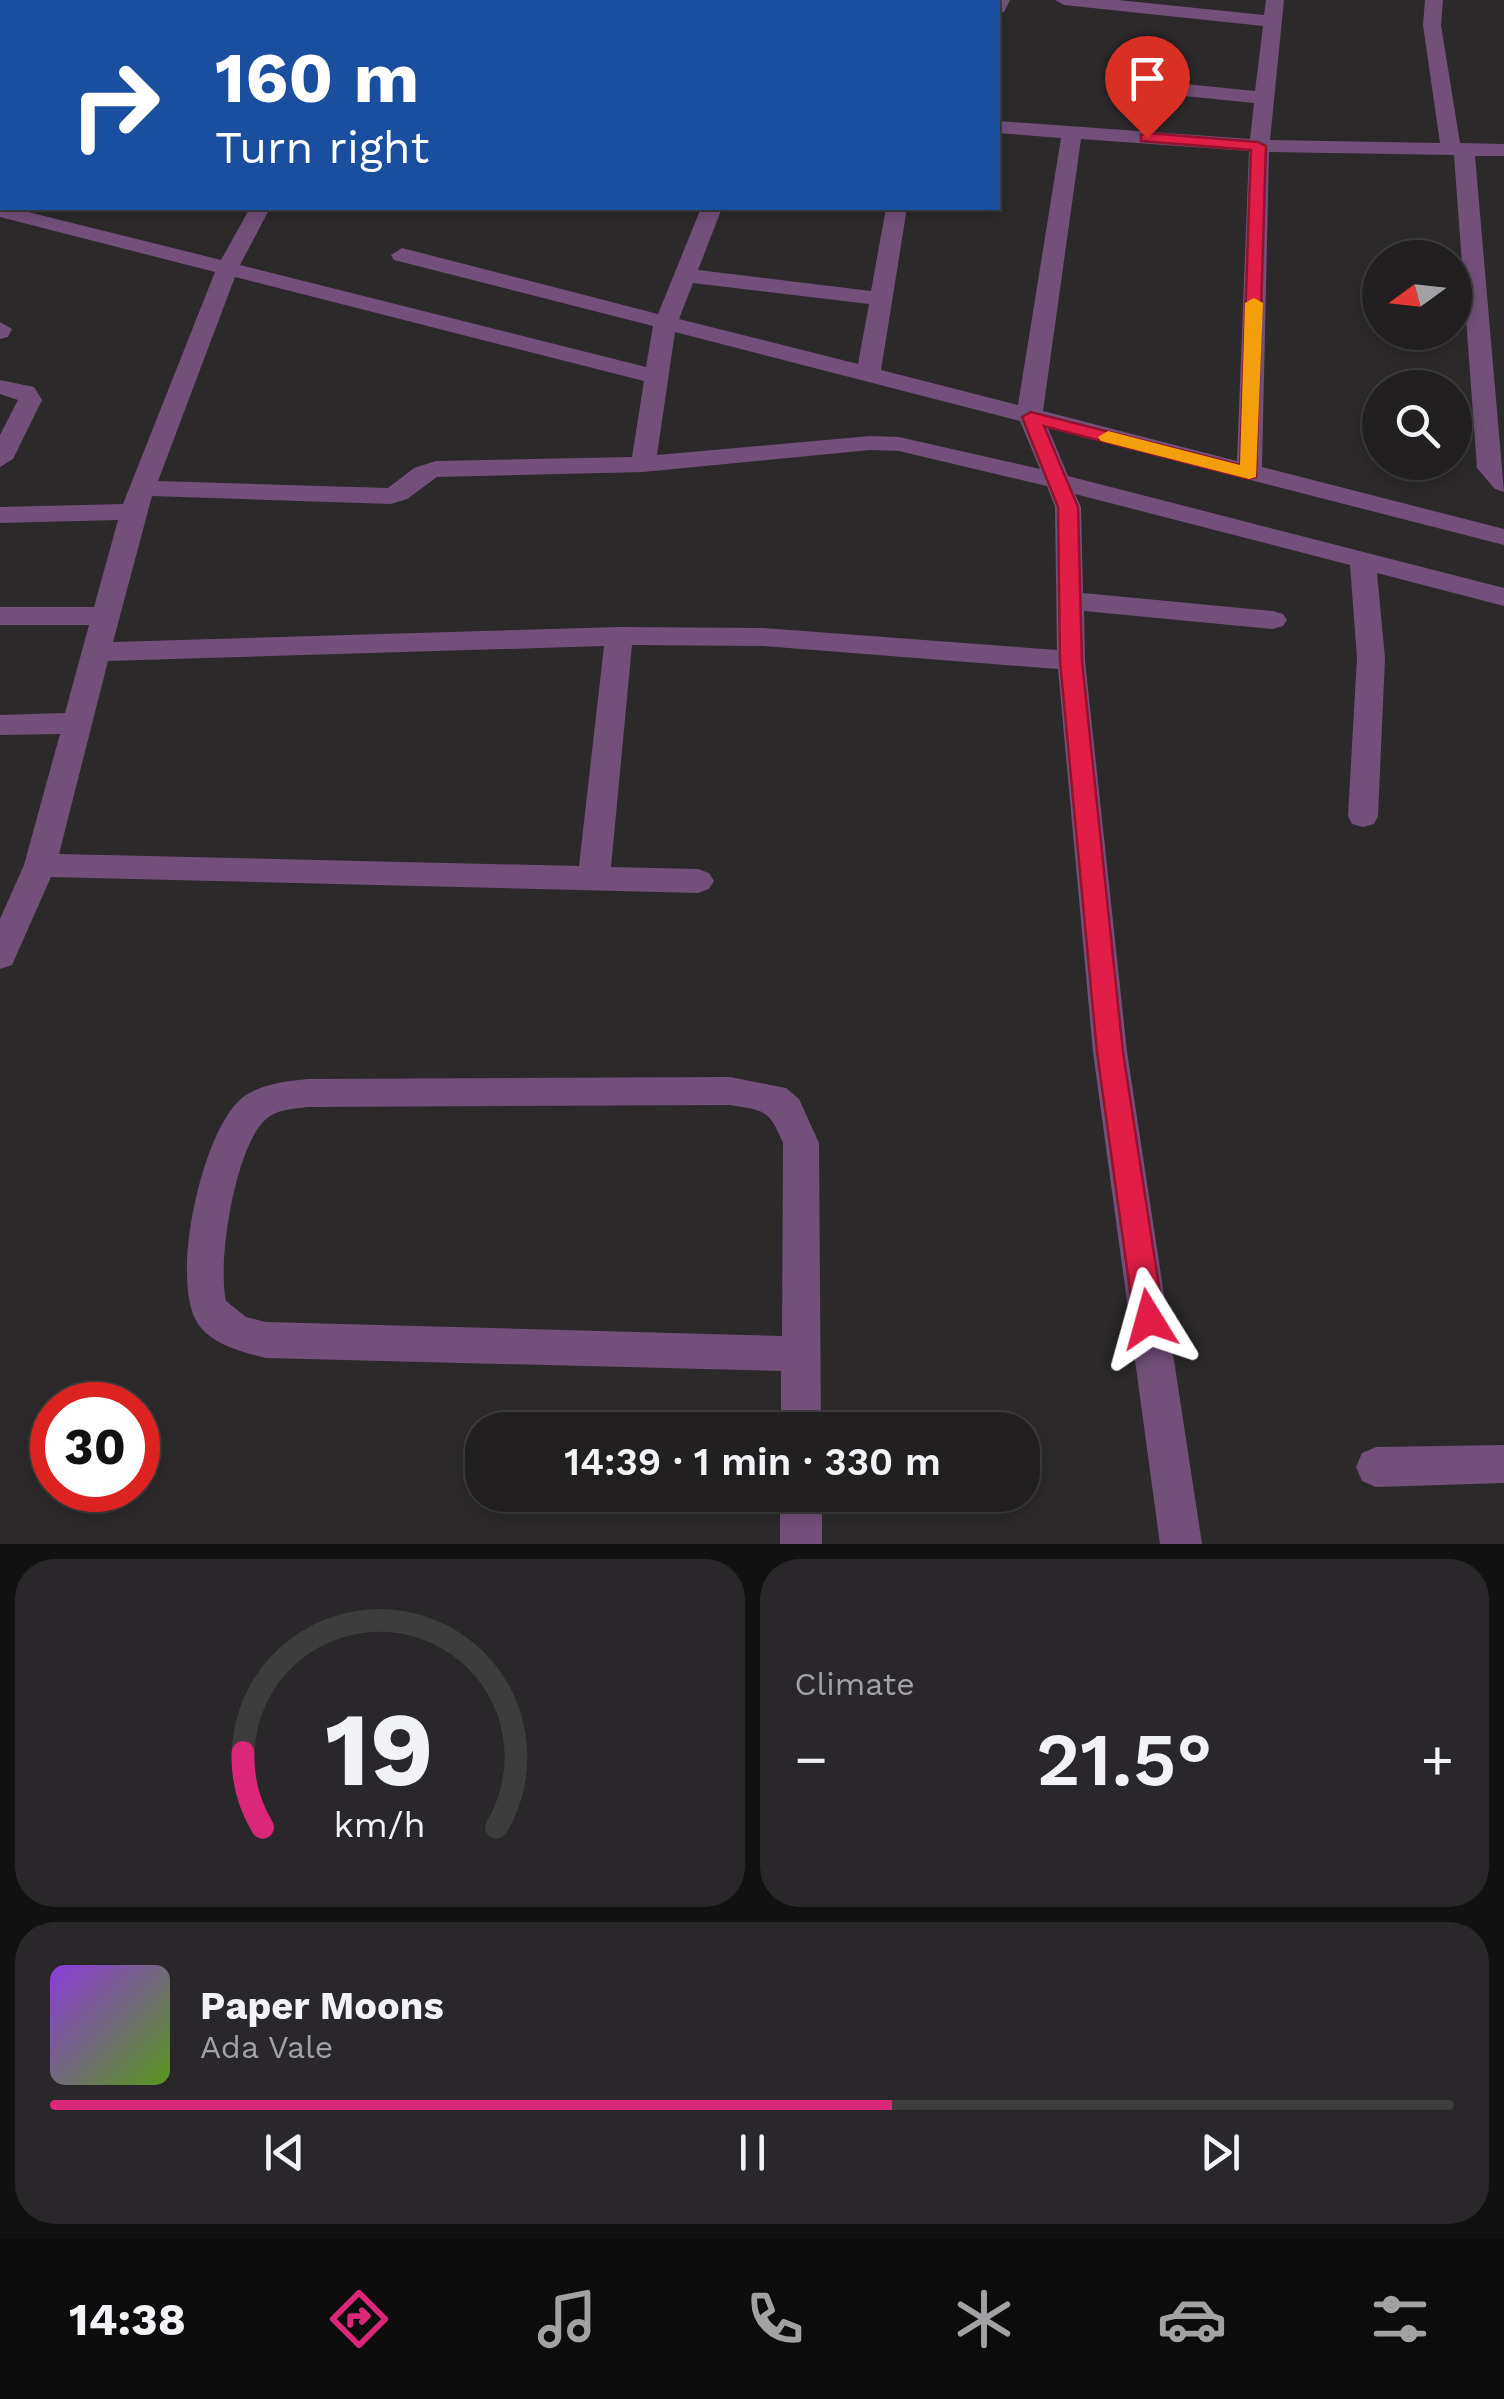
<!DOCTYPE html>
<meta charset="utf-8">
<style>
body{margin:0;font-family:"Work Sans",sans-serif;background:#292729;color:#f1f3f6;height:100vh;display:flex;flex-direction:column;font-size:38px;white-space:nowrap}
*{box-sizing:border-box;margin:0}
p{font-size:32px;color:#a2a2a5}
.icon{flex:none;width:55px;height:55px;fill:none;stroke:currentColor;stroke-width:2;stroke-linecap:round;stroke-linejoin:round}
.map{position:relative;height:1544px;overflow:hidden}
.sheet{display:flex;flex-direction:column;gap:15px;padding:15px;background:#121112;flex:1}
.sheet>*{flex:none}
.hud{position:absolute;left:0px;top:0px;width:1000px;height:210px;box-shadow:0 5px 15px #0003,0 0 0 2px #3e3d3e;background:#1a4fa0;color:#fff;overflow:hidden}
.needle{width:65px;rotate:255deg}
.fabs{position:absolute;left:1362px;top:240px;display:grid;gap:20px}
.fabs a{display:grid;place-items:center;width:110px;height:110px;border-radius:50%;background:#211f20;box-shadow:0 5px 15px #0003,0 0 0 2px #3e3d3e;font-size:50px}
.speed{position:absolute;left:30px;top:1382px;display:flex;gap:20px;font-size:50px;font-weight:700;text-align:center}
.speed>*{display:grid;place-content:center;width:130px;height:130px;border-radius:50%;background:#211f20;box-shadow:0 5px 15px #0003,0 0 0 2px #3e3d3e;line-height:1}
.speed .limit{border:15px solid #d22;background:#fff;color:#111}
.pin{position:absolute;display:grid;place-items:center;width:85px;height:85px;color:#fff;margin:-102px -42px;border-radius:50% 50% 50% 0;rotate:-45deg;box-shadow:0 0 10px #0007}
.pin .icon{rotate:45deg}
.me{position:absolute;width:110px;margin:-55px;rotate:352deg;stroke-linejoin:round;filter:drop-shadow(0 0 8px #0008)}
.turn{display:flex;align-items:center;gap:35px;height:210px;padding:0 50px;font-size:45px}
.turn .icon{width:130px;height:130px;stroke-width:2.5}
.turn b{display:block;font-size:70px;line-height:85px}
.big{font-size:75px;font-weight:600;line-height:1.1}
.sheet .widget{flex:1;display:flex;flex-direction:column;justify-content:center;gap:15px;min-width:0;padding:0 35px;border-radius:40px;background:#292729}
.sheet .dial{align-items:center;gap:0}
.dial svg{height:260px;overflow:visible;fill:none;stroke:#3e3d3e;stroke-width:7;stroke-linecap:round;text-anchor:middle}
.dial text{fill:#f1f3f6;stroke:none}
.song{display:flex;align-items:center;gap:30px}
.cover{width:120px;height:120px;border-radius:15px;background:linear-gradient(135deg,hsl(270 70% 55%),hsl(90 70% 35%))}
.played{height:10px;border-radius:5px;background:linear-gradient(90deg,#db2777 60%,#3e3d3e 60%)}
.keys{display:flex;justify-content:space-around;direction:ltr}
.heat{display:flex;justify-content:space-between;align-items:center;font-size:55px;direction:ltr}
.sheet .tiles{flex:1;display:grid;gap:15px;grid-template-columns:1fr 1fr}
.widget:last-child{grid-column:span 2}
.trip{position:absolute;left:465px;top:1412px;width:575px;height:100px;border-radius:40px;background:#211f20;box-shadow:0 5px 15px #0003,0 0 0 2px #3e3d3e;font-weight:600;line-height:100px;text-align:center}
.tabs{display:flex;height:160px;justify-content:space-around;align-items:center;background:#0d0c0d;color:#a2a2a5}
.tabs .icon{width:70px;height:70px}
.tabs .current{color:#db2777}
.tabs b{font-size:45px;color:#f1f3f6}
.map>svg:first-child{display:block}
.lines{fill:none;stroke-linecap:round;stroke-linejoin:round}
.street{fill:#72507a;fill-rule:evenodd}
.route{fill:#e11d48;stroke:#92132f;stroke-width:2.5}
.slow{fill:#f59e0b}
</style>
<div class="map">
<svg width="1504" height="1544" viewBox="0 0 1504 1544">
<rect width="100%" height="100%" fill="#2c292b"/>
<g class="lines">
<path class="street" d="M992 0H1010L1004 12 998 13V2Z
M1055 0H1118L1264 15 1266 0H1284L1270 140 1440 143 1423 25 1425 0H1443L1441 25 1460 143 1504 144V156H1475L1504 492 1495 489 1477 468 1454 155 1269 152 1262 467 1504 529V545L1048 428 1068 476 1504 588V606L1377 573 1385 658 1378 816 1374 824 1363 827 1352 824 1348 816 1357 658 1350 565 1075 494 1081 507 1083 593 1273 611 1283 614 1287 620 1283 626 1273 629 1084 611 1085 661 1127 1052 1202 1544H1160L1093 1052 1058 669 763 646 632 645 611 867 698 869 709 873 714 881 709 889 698 893 51 877 12 965 0 969V919L24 865 60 734 0 735V715L65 713 89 625H0V607H94L118 520 0 523V507L123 504 215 272 0 217V205L221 260 250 208H270L240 265 646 367 653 326 394 260 391 255 402 248 658 314 701 208H722L698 270 871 291 886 208H907L881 370 1018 405 1061 138 998 133V121L1250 139 1254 103 1155 93 1145 87 1155 81 1255 91 1263 26 1064 5ZM1081 139 1249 151 1237 461 1043 411ZM235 277 644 381 632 457 436 461 414 468 388 488 158 481ZM693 283 869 304 858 364 679 319ZM675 332 1020 421 1040 469 899 437 870 436 657 455ZM870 450 899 451 1047 486 1055 507 1057 650 763 628 619 627 113 642 152 496 391 504 407 499 437 477 643 472ZM604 646 579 866 59 854 108 661Z
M2 61V74L0 75V62Z
M0 322 12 329 8 337 0 339Z
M0 380 34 387 42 400 13 459 0 467V435L18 400 0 394Z
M730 1077 786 1088 799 1099 819 1143 821 1430H781V1371L266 1358C242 1352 213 1345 198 1324 169 1281 202 1130 242 1098 260 1084 286 1081 308 1079ZM730 1105C765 1111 769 1109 783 1143L782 1336 266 1322 246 1317 226 1301C217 1261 235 1150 264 1121 276 1109 293 1109 308 1107Z
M1504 1445V1483L1376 1487 1362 1481 1356 1467 1362 1453 1376 1447Z
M780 1495H822V1544H780Z"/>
</g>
<path class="route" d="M1147 133 1258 142 1266 146 1256 477 1249 479 1044 426 1078 507 1082 661 1123 1052 1164 1319 1159 1329 1149 1332 1139 1329 1134 1319 1097 1052 1060 661 1058 507 1022 417 1031 412 1240 465 1251 150 1141 141V135Z"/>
<path class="slow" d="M1254 298 1263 303 1256 477 1249 479 1101 441 1098 437 1108 431 1240 465 1245 303Z"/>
</svg>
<div class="fabs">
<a><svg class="needle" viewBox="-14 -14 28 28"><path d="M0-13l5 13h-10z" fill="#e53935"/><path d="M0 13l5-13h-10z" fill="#a2a2a5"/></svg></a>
<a><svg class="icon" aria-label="search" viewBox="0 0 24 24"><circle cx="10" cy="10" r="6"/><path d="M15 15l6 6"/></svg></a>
</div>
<div class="speed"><div class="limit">30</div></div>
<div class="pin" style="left:1147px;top:138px;background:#d93025"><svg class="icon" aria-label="arrive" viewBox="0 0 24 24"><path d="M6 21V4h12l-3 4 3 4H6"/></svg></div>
<svg class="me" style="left:1149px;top:1319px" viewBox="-20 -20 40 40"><path d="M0-17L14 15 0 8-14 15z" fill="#e11d48" stroke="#fff" stroke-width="4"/></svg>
<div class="trip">14:39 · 1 min · 330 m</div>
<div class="hud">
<div class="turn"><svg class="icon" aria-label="right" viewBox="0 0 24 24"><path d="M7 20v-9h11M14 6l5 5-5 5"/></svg><div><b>160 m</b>Turn right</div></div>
</div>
</div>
<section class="sheet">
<div class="tiles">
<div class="widget dial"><svg viewBox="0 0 100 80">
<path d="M14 69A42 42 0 1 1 86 69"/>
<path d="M14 69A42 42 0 0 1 8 46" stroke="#db2777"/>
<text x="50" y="56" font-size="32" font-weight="700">19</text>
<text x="50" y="72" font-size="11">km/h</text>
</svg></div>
<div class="widget"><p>Climate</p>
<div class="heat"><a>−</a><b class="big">21.5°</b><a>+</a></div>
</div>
<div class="widget">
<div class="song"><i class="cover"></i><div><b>Paper Moons</b><p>Ada Vale</p></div></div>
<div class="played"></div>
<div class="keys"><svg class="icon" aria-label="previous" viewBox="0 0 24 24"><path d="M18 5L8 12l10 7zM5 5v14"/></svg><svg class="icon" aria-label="pause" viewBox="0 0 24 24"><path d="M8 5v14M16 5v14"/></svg><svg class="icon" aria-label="next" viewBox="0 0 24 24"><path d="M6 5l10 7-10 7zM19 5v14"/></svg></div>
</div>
</div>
</section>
<nav class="tabs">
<b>14:38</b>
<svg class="icon current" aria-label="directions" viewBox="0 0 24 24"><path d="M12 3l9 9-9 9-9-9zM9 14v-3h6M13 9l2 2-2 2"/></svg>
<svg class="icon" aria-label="music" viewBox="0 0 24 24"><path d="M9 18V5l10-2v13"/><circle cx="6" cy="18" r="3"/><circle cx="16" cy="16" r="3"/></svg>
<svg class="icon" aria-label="phone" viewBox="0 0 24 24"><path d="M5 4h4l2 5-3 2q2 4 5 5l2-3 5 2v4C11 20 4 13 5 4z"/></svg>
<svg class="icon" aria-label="climate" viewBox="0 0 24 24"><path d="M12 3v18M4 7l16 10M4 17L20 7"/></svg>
<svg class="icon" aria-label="car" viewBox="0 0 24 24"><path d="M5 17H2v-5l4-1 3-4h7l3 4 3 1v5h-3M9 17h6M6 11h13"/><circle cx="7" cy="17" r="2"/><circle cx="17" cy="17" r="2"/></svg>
<svg class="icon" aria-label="filters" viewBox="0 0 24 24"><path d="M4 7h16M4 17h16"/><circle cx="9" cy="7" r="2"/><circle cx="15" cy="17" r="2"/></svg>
</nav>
